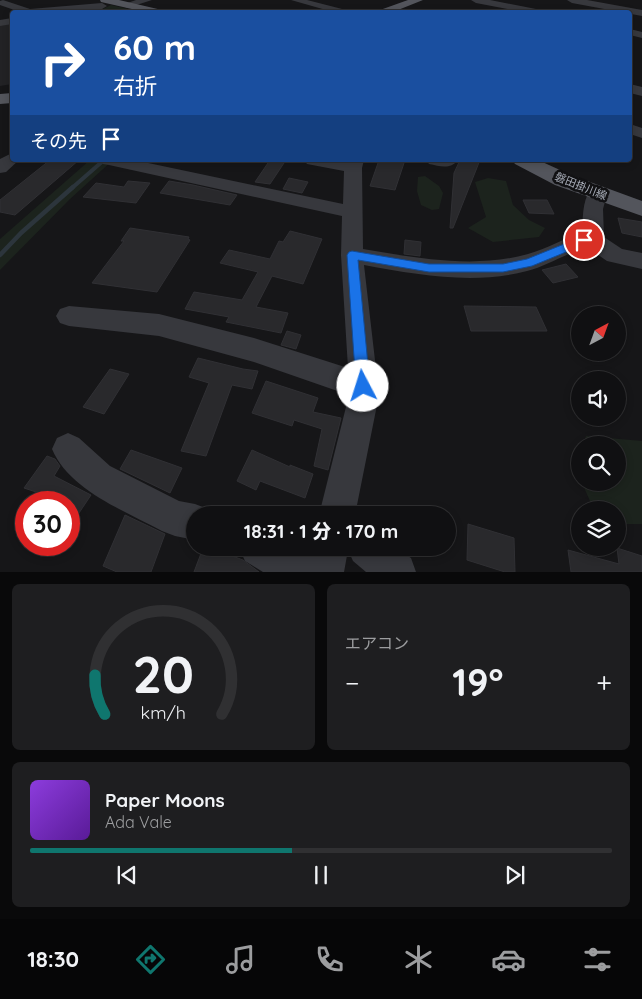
<!DOCTYPE html>
<html lang="ja">
<meta charset="utf-8">
<style>
body{margin:0;font-family:Quicksand,"Noto Sans JP",sans-serif;background:#1e1e20;color:#f1f3f6;height:100vh;display:flex;flex-direction:column;font-size:19px;white-space:nowrap}
*{box-sizing:border-box;margin:0}
p{font-size:16px;color:#9c9d9f}
.icon{flex:none;width:28px;height:28px;fill:none;stroke:currentColor;stroke-width:2;stroke-linecap:round;stroke-linejoin:round}
.map{position:relative;height:572px;overflow:hidden}
.sheet{display:flex;flex-direction:column;gap:12px;padding:12px;background:#09090a;flex:1}
.sheet>*{flex:none}
.hud{position:absolute;left:10px;top:10px;width:622px;height:152px;border-radius:5px;box-shadow:0 2px 8px #0003,0 0 0 1px #303032;background:#1a4fa0;color:#fff;overflow:hidden}
.needle{width:32px;rotate:41deg}
.controls{position:absolute;left:571px;top:306px;display:grid;gap:10px}
.controls a{display:grid;place-items:center;width:55px;height:55px;border-radius:50%;background:#101012;box-shadow:0 2px 8px #0003,0 0 0 1px #303032;font-size:25px}
.speed{position:absolute;left:15px;top:491px;display:flex;gap:10px;font-size:25px;font-weight:700;text-align:center}
.speed>*{display:grid;place-content:center;width:65px;height:65px;border-radius:50%;background:#101012;box-shadow:0 2px 8px #0003,0 0 0 1px #303032;line-height:1}
.speed .limit{border:8px solid #d22;background:#fff;color:#111}
.pin{position:absolute;display:grid;place-items:center;width:42px;height:42px;color:#fff;margin:-21px;border:2px solid #fff;border-radius:50%;box-shadow:0 1px 5px #0007}
.me{position:absolute;width:55px;margin:-28px;rotate:355deg;stroke-linejoin:round;filter:drop-shadow(0 0 4px #0008)}
.turn{display:flex;align-items:center;gap:18px;height:105px;padding:0 20px;font-size:22px}
.turn .icon{width:65px;height:65px;stroke-width:2.5}
.turn b{display:block;font-size:35px;line-height:42px}
.then{display:flex;align-items:center;height:48px;padding:0 20px;background:#0003;gap:10px;font-size:19px}
.big{font-size:38px;font-weight:800;line-height:1.1}
.sheet .card{flex:1;display:flex;flex-direction:column;justify-content:center;gap:8px;min-width:0;padding:0 18px;border-radius:8px;background:#1e1e20}
.sheet .dial{align-items:center;gap:0}
.dial svg{height:130px;overflow:visible;fill:none;stroke:#303032;stroke-width:7;stroke-linecap:round;text-anchor:middle}
.dial text{fill:#f1f3f6;stroke:none}
.song{display:flex;align-items:center;gap:15px}
.cover{width:60px;height:60px;border-radius:8px;background:linear-gradient(135deg,hsl(270 70% 55%),hsl(270 70% 35%))}
.played{height:5px;border-radius:2px;background:linear-gradient(90deg,#0f766e 45%,#303032 45%)}
.keys{display:flex;justify-content:space-around;direction:ltr}
.heat{display:flex;justify-content:space-between;align-items:center;font-size:28px;direction:ltr}
.sheet .tiles{flex:1;display:grid;gap:12px;grid-template-columns:1fr 1fr}
.card:last-child{grid-column:span 2}
.trip{position:absolute;left:186px;top:506px;width:270px;height:50px;border-radius:25px;background:#101012;box-shadow:0 2px 8px #0003,0 0 0 1px #303032;font-weight:800;line-height:50px;text-align:center}
.menu{display:flex;height:80px;justify-content:space-around;align-items:center;background:#060607;color:#9c9d9f}
.menu .icon{width:35px;height:35px}
.menu .current{color:#0f766e}
.menu b{font-size:22px;color:#f1f3f6}
.map>svg:first-child{display:block}
.built{fill:#222225}
.green{fill:#1c231d}
.lines{fill:none;stroke-linecap:round;stroke-linejoin:round}
.stream-far2{stroke:#2c353c;stroke-width:2}
.stream-far1{stroke:#2c353c;stroke-width:4}
.stream{stroke:#2c353c;stroke-width:4.5}
.building{fill:#29292c;stroke:#303034}
.minor{fill:#37383d;fill-rule:evenodd}
.major{fill:#53555c;fill-rule:evenodd}
.route{fill:#1a73e8;stroke:#114b97}
.labels{text-anchor:middle;stroke-width:5;stroke-linejoin:round;paint-order:stroke}
.far-street-label{font-size:11px;fill:#a8adb8;stroke:#111113}
</style>
<div class="map">
<svg width="642" height="572" viewBox="0 0 642 572">
<rect width="100%" height="100%" fill="#161618"/>
<path class="built" d="M12 22V84L0 86V24Z"/>
<path class="green" d="M111 5 141 12H32L98 6 95 10 103 9Z
M90 160H113L70 199 0 270V239Z
M425 176 439 186 443 193 439 209 432 210 421 205 417 191 418 177Z
M488 178 506 181 513 205 529 220 545 228 539 237 493 242 468 228 486 217 475 182Z
M586 436 642 441V524H618V510H594L582 483 618 482V445H583Z"/>
<g class="lines">
<path class="stream-far2" d="M81 12H123"/>
<path class="stream-far1" d="M72 188 104 160"/>
<path class="stream" d="M0 255 21 233 73 187"/>
</g>
<path class="building" d="M50 160H79L15 215 0 212V200Z
M270 160H286L270 184 255 182Z
M379 160H405L395 190 370 186Z
M460 160H480L453 228H450L454 173Z
M289 178 308 182 302 193 283 189Z
M128 181 150 183 136 203 83 197 96 183 124 187Z
M169 181 193 185 237 195 230 205 160 193Z
M523 200H547L554 214 529 213Z
M618 218 642 222V237L622 233Z
M130 228 189 237 188 239 190 240 157 292 92 283 124 241H121Z
M290 231 322 239 303 284 272 276 256 307 288 313 281 333 226 322 229 317 185 309 194 292 242 300 258 272 220 263 229 250 270 259 279 241 283 242Z
M405 240 421 242 420 256 404 254Z
M566 264 578 277 553 283 542 270Z
M464 306 536 307 547 331H471Z
M287 331 301 335 296 349 281 345Z
M198 358 243 369 258 371 252 389 232 385 206 456 181 451 209 383 189 377Z
M110 369 129 374 104 414 83 407Z
M266 381 318 398 313 412 341 418 328 470 314 466 322 429 294 420 292 426 252 413Z
M131 450 182 468 170 493 120 469Z
M252 450 290 467V465L313 474 305 498 260 481 256 490 237 481Z
M47 456 55 459 60 466 54 476 91 495 69 528V502H55L57 499 24 488Z
M125 515 165 534 151 572H117L103 566Z
M468 524 514 538 515 572H505L467 560Z
M203 548H211L243 560 259 572H194Z
M617 548 642 556V572H571L568 550 619 564Z"/>
<g class="lines">
<path class="minor" d="M3 0 30 9 102 3 107 6 102 9 56 12H20L0 5V1Z
M136 0H152L127 8 122 5Z
M291 0H307L346 10 348 12H333Z
M471 0H490L536 9 541 12H524L476 3Z
M567 0H587L642 10V16L572 3Z
M12 18V24L0 26V20Z
M630 29 642 32V38L630 35Z
M630 84 642 87V96L630 93Z
M630 124 642 128V138L630 134Z
M12 153V160H19L6 172 0 173V159Z
M100 160H134L343 204 344 171 307 164 304 160H364L362 168 363 249C416 258 475 269 528 254 547 249 564 238 582 233 583 218 582 203 590 190L597 188 604 190 607 194 603 209 604 237 622 249 642 253V269L607 261 588 248C567 252 548 266 527 271 474 285 418 275 364 265L379 395 355 515H319L349 395 254 362 159 336 69 326 60 323 56 316 60 309 69 306 159 314 254 338 348 368 341 255 342 216 109 165 103 164Z
M426 160H458C450 170 440 166 429 164Z
M68 433 79 438 110 466 179 501 195 504 208 509 210 515H195V540L175 536 162 531C125 511 69 490 52 449L57 438Z
M239 548H294L310 556 312 548H396L411 558 416 572H366L353 561 348 550 344 572H263L245 561Z"/>
<path class="major" d="M100 0H119L162 10 164 12H145L101 2Z
M408 0H423L393 12H378L380 10Z
M12 93V103L0 104V94Z
M512 160H538L571 175 642 201V216L555 185 515 164Z"/>
</g>
<path class="route" d="M584 236 588 237 589 240 588 243 532 266 503 272H429L358 260 370 386 368 390 363 392 358 390 356 386 347 255 349 252 352 251 429 264H503L527 259Z"/>
<g class="labels">
<g class="far-street-label">
<text transform="translate(581 186) rotate(22)" y="4">磐田掛川線</text>
</g>
</g>
</svg>
<div class="controls">
<a><svg class="needle" viewBox="-14 -14 28 28"><path d="M0-13l5 13h-10z" fill="#e53935"/><path d="M0 13l5-13h-10z" fill="#9c9d9f"/></svg></a>
<a><svg class="icon" aria-label="sound" viewBox="0 0 24 24"><path d="M4 9h4l5-4v14l-5-4H4zM17 9q2 3 0 6"/></svg></a>
<a><svg class="icon" aria-label="search" viewBox="0 0 24 24"><circle cx="10" cy="10" r="6"/><path d="M15 15l6 6"/></svg></a>
<a><svg class="icon" aria-label="layers" viewBox="0 0 24 24"><path d="M12 4l9 5-9 5-9-5zM3 14l9 5 9-5"/></svg></a>
</div>
<div class="speed"><div class="limit">30</div></div>
<div class="pin" style="left:584px;top:240px;background:#d93025"><svg class="icon" aria-label="arrive" viewBox="0 0 24 24"><path d="M6 21V4h12l-3 4 3 4H6"/></svg></div>
<svg class="me" style="left:363px;top:386px" viewBox="-20 -20 40 40"><circle r="19" fill="#fff"/><path d="M0-13L10 11 0 6-10 11z" fill="#1a73e8"/></svg>
<div class="trip">18:31 · 1 分 · 170 m</div>
<div class="hud">
<div class="turn"><svg class="icon" aria-label="right" viewBox="0 0 24 24"><path d="M7 20v-9h11M14 6l5 5-5 5"/></svg><div><b>60 m</b>右折</div></div>
<div class="then">その先<svg class="icon" aria-label="arrive" viewBox="0 0 24 24"><path d="M6 21V4h12l-3 4 3 4H6"/></svg></div>
</div>
</div>
<section class="sheet">
<div class="tiles">
<div class="card dial"><svg viewBox="0 0 100 80">
<path d="M14 69A42 42 0 1 1 86 69"/>
<path d="M14 69A42 42 0 0 1 8 45" stroke="#0f766e"/>
<text x="50" y="56" font-size="32" font-weight="700">20</text>
<text x="50" y="72" font-size="11">km/h</text>
</svg></div>
<div class="card"><p>エアコン</p>
<div class="heat"><a>−</a><b class="big">19°</b><a>+</a></div>
</div>
<div class="card">
<div class="song"><i class="cover"></i><div><b>Paper Moons</b><p>Ada Vale</p></div></div>
<div class="played"></div>
<div class="keys"><svg class="icon" aria-label="previous" viewBox="0 0 24 24"><path d="M18 5L8 12l10 7zM5 5v14"/></svg><svg class="icon" aria-label="pause" viewBox="0 0 24 24"><path d="M8 5v14M16 5v14"/></svg><svg class="icon" aria-label="next" viewBox="0 0 24 24"><path d="M6 5l10 7-10 7zM19 5v14"/></svg></div>
</div>
</div>
</section>
<nav class="menu">
<b>18:30</b>
<svg class="icon current" aria-label="directions" viewBox="0 0 24 24"><path d="M12 3l9 9-9 9-9-9zM9 14v-3h6M13 9l2 2-2 2"/></svg>
<svg class="icon" aria-label="music" viewBox="0 0 24 24"><path d="M9 18V5l10-2v13"/><circle cx="6" cy="18" r="3"/><circle cx="16" cy="16" r="3"/></svg>
<svg class="icon" aria-label="phone" viewBox="0 0 24 24"><path d="M5 4h4l2 5-3 2q2 4 5 5l2-3 5 2v4C11 20 4 13 5 4z"/></svg>
<svg class="icon" aria-label="climate" viewBox="0 0 24 24"><path d="M12 3v18M4 7l16 10M4 17L20 7"/></svg>
<svg class="icon" aria-label="car" viewBox="0 0 24 24"><path d="M5 17H2v-5l4-1 3-4h7l3 4 3 1v5h-3M9 17h6M6 11h13"/><circle cx="7" cy="17" r="2"/><circle cx="17" cy="17" r="2"/></svg>
<svg class="icon" aria-label="filters" viewBox="0 0 24 24"><path d="M4 7h16M4 17h16"/><circle cx="9" cy="7" r="2"/><circle cx="15" cy="17" r="2"/></svg>
</nav>
